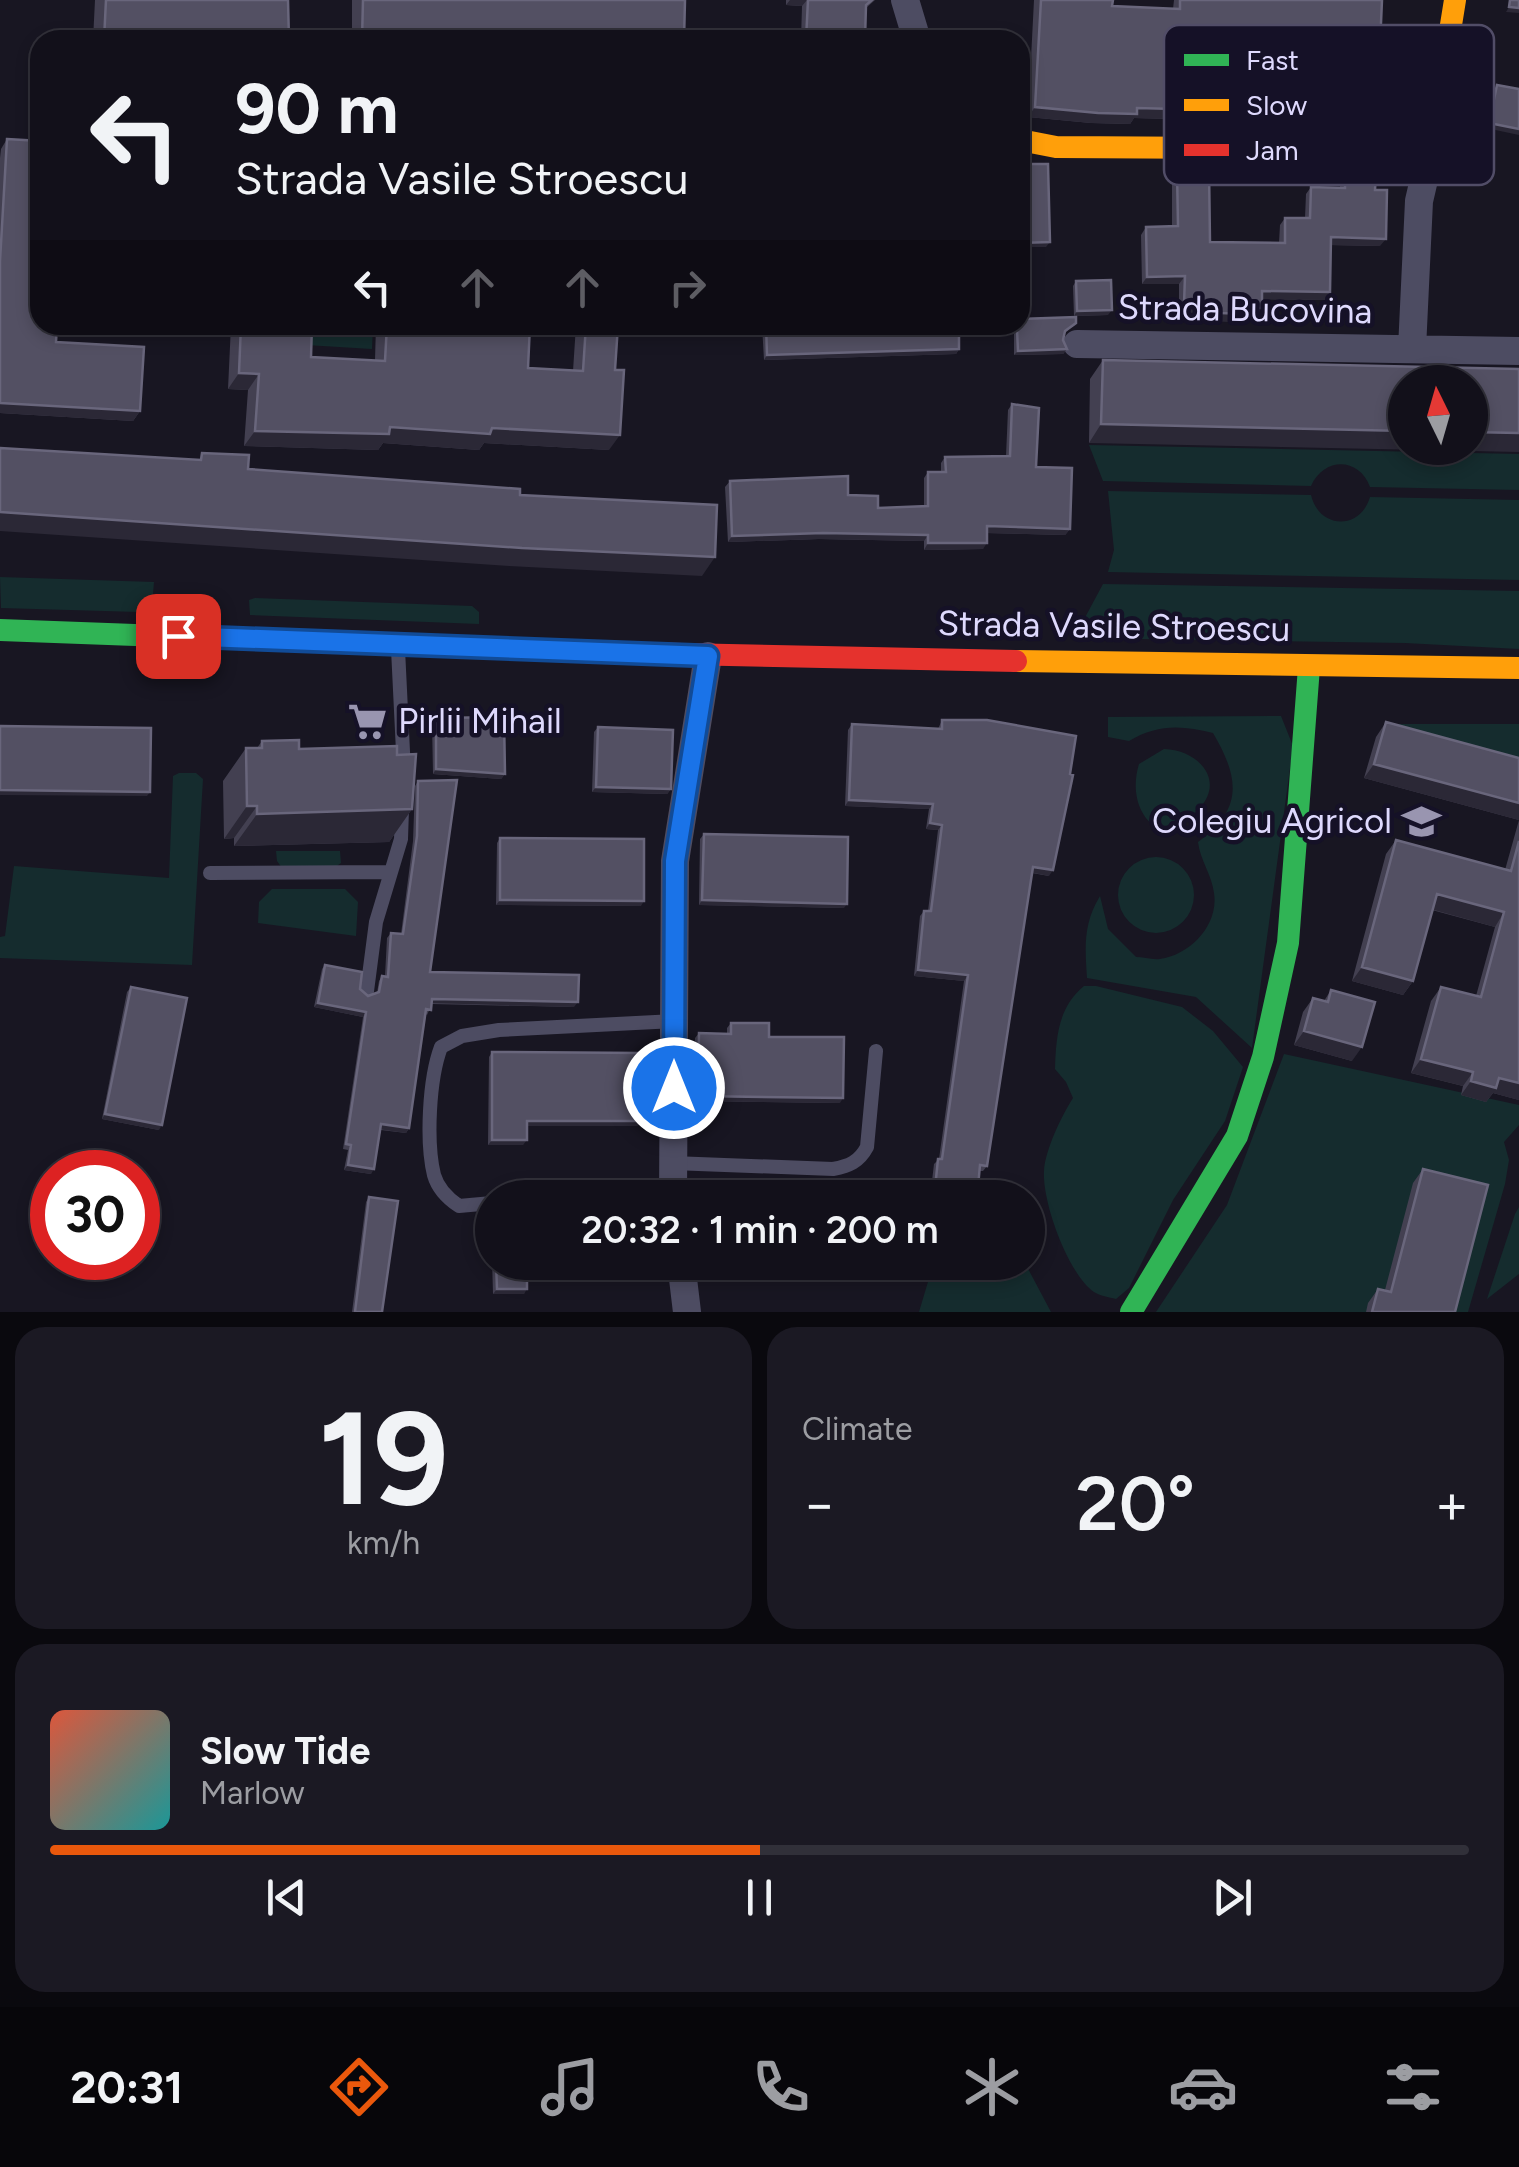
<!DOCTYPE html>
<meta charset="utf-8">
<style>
body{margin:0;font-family:Figtree,sans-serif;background:#1b1923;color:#f1f3f6;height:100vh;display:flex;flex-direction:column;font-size:38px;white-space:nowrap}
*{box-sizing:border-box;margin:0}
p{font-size:32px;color:#9c9da2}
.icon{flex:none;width:55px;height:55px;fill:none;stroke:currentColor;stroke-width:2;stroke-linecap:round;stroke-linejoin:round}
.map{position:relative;height:1312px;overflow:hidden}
.drawer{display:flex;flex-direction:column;gap:15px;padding:15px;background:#0a090e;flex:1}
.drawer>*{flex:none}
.top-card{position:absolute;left:30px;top:30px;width:1000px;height:305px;border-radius:30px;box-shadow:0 5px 15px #0003,0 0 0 2px #313039;background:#12101a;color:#f1f3f6;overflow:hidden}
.needle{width:65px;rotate:355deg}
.tools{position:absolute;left:1388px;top:365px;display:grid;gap:20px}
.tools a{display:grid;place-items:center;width:100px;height:100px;border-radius:50%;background:#12101a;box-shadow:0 5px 15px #0003,0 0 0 2px #313039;font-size:50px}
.speed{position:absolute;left:30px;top:1150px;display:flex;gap:20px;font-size:50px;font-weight:700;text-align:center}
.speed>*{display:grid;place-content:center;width:130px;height:130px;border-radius:50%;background:#12101a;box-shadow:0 5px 15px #0003,0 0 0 2px #313039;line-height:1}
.speed .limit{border:15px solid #d22;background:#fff;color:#111}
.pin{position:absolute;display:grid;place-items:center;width:85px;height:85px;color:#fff;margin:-42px;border-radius:20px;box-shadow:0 5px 15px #0006}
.me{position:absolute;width:110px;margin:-55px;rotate:0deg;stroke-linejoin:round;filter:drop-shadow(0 0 8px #0008)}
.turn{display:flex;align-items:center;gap:35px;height:210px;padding:0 40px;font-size:45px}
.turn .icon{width:130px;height:130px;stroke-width:2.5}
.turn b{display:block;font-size:70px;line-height:85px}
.lanes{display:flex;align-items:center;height:95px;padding:0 40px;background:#0003;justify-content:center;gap:50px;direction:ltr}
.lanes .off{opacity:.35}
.big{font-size:75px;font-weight:600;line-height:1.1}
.drawer .card{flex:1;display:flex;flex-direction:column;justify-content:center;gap:15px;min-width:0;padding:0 35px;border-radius:30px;background:#1b1923}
.drawer .dial{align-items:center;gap:0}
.dial b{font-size:130px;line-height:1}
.song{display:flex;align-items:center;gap:30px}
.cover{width:120px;height:120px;border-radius:15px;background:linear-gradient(135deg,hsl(10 70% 55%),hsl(180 70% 35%))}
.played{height:10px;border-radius:5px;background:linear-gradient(90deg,#ea580c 50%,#313039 50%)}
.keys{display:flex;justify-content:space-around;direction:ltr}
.heat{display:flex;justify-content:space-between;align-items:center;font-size:55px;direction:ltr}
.drawer .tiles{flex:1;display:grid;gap:15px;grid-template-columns:1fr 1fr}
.card:last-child{grid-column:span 2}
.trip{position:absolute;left:475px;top:1180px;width:570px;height:100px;border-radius:50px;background:#12101a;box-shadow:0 5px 15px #0003,0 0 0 2px #313039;font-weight:600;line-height:100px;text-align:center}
.tab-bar{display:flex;height:160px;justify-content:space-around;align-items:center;background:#07060a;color:#9c9da2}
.tab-bar .icon{width:70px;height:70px}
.tab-bar .active{color:#ea580c}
.tab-bar b{font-size:45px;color:#f1f3f6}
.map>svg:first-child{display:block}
.green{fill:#152c2e}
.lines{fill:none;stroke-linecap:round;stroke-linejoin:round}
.lane{stroke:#4d4c62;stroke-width:14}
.street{stroke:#4d4c62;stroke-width:28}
.fast{stroke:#30b455;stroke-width:22}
.slow{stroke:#ff9f0a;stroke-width:22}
.jam{stroke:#e5322d;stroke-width:22}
.wall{fill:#434051}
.shaded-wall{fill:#2b2836}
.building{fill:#535063;stroke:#69667c;stroke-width:2.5}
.route-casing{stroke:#114b97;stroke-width:25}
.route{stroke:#1a73e8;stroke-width:18}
.labels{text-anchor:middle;stroke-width:9;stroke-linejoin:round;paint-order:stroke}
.street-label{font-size:35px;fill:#ded9fd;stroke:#151127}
.poi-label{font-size:35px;fill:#ded9fd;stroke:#151127;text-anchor:start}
.key{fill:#151127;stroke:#514d67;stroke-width:2.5}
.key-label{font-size:28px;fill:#ded9fd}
</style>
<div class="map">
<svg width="1519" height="1312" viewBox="0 0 1519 1312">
<rect width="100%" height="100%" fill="#181622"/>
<path class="green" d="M308 325H373L372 349 306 345Z
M1089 445 1519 454V490L1370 487C1359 457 1324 457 1311 486L1103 481Z
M1108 491 1311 495C1319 529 1360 531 1370 497L1519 500V580L1108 572 1114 550Z
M0 577 154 582 153 594 172 596 173 613 1 608Z
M1103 584 1519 591V649L1405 643 1074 638Z
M255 598 472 606 479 612V624L250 615 249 600Z
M1281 716 1293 746 1252 1048 1196 997 1087 978C1085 947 1083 924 1100 896L1108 929 1136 957C1143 957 1152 960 1160 959 1190 955 1219 925 1214 893 1212 875 1200 860 1198 842 1243 809 1240 779 1213 733 1182 725 1157 724 1129 741L1108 737V717Z
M1397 724H1519V767L1398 734Z
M1164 749C1198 750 1226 780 1199 809 1190 820 1177 825 1164 832 1137 820 1131 790 1139 764Z
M179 773H196L203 779 192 965 0 958V937L5 936 14 866 169 878 173 776Z
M276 851H340L341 863 334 868H282L277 861Z
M1118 895a38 38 0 1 1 76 0a38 38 0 1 1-76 0Z
M272 889H345L358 902 356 936 258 923 259 902Z
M1084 986H1096L1182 1007 1213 1031 1243 1067 1225 1121 1173 1200 1129 1288 1116 1299C1109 1297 1100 1296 1094 1292 1068 1274 1042 1202 1044 1171 1045 1150 1062 1115 1073 1098L1066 1082 1055 1069C1056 1038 1058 1007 1084 986Z
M1284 1054 1519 1105V1125L1504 1142 1509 1160 1505 1184 1468 1312H1156L1227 1205Z
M1519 1207V1274L1487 1299 1515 1214Z
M949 1263H1025L1051 1312H919L933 1265Z"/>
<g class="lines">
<path class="lane" d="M398 649 404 772
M210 873 390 872
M367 991 376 922 401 839 402 809
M672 1163 833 1169C849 1166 859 1162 867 1147L876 1051
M492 1203 459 1206C447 1198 438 1189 434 1175 426 1142 429 1079 441 1047L462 1036 499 1030 675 1021"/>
<path class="street" d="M905 0 917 40
M1077 344 1519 351
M1412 349 1419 201 1431 149
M673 1198 675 861 708 656
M681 1262 687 1312"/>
<path class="fast" d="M0 630 588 652
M1131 1312 1237 1136 1263 1057 1288 943 1309 667"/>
<path class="slow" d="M1020 140 1056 147 1431 149 1455 0
M1016 661 1519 668"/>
<path class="jam" d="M588 652 1016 661"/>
</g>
<path class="wall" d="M95 0H168L289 40H93Z
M352 0H685L684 40H352Z
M786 0H875L866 8 865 40H801L802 6 786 5Z
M1034 0H1113L1112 6 1173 9 1174 0H1382L1380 46 1392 79 1384 89 1379 93 1378 109 1371 120 1363 125H1345L1328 111 1291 109V112L1283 122 1134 118 1130 124 1091 123 1028 117Z
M1497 85 1519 89 1486 128 1494 90Z
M7 139 56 342 140 411 133 421 0 413V158L1 149Z
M1177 169 1210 242 1279 243 1280 225 1285 218H1305L1306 194 1311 187 1340 188V180L1345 172 1375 190 1380 246 1331 245 1330 292 1325 300 1262 299 1256 316H1249L1245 322 1215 321 1216 313 1179 312V284H1142L1141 235 1146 227 1172 226V176Z
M1076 281 1108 315 1074 316 1073 286Z
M1076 323 1064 334 1063 340 1067 349 1063 354 1014 355V334L959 336V349L956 354 764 360 762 325H1020Z
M231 325H312L311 357 375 360 376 325H530L528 368 573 371 576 325H618L609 450 484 443 479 450 383 443 378 450 244 446 248 390 228 389Z
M1103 360 1519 369 1089 443 1090 379Z
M1012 404 1036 467 1070 529 1065 535 987 533 983 549 924 550V541L819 539 728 542 725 487 730 481 848 495 878 508 924 506V478L928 472H941V463L945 457 1006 456 1008 410Z
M436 718 505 774 501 779 433 774 432 723Z
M942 720 1049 876 1032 873 987 1166 983 1171H980L977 1198H930L934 1164 939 1159 964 981 914 976 920 916 924 911H928L938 830 926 829 929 809 845 806 848 730 852 724 938 729Z
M1386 722 1519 758V1100L1493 1093 1486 1102 1461 1095 1463 1086 1411 1073 1431 1001 1441 987 1476 996 1495 927 1432 910 1413 981 1403 995 1352 981 1386 854 1396 840 1505 870 1519 820 1364 778 1376 737Z
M598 727 671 789 667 794 592 792 594 732Z
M262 741 299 749 397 755 412 809 389 842 234 846V838L224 839 223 781 246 748H257Z
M418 781 430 972 574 1007 432 1004 427 1015 426 1014 409 1128 406 1133 381 1130 371 1174 344 1170 348 1150 343 1149 363 1017 314 1007 322 969 325 965 368 996 377 993 379 981 382 976H385L387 938 391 933 401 934 413 841 415 786Z
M704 834 844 908 699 905 700 839Z
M500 838 641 906 496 905 497 843Z
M131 987 159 1130 102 1119 127 992Z
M1331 990 1352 1061 1294 1045 1303 1012 1313 998 1324 1001Z
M731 1023 769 1037 840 1103 695 1101V1038L699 1033 727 1034V1028Z
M492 1052 641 1121 637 1126H527L523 1145H488L489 1057Z
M1423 1169 1455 1312H1366L1368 1303 1378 1289 1385 1290 1413 1183Z
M369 1197 382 1312H352L366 1202Z
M492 1221V1262H636L633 1279 527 1282 524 1294H493L491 1223Z"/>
<path class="shaded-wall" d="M790 0H807L802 6 786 5Z
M1509 7 1519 8V13L1506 12Z
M1297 99 1336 101 1328 111 1290 109 1291 102Z
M1035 107 1137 108 1291 112 1283 122 1134 118 1130 124 1091 123 1028 117Z
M1378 109 1371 120 1363 125H1345L1352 115Z
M1489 123 1519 129V135L1486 128Z
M1331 237 1386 239 1380 246 1326 245Z
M1050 242 1046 247H1020V243Z
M1185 276 1179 284H1142L1147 277Z
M1262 291 1330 292 1325 300 1257 299Z
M1184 304 1221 306 1216 313 1179 312Z
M1251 308H1262L1256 316H1249L1245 322 1215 321 1220 313Z
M1112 310 1108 315 1074 316 1077 311Z
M1017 329 1014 334 955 336 959 331Z
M959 349 956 354 764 360 767 355Z
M1067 349 1063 354 1014 355 1018 351Z
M239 373 259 374 248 390 228 389Z
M0 403 140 411 133 421 0 413Z
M1101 424 1405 431V448H1470V432L1519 433V452L1089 443Z
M390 427 492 428 620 435 609 450 484 443 479 450 383 443 378 450 244 446 255 431Z
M0 512 715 557 702 576 509 566 0 531Z
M987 526 1070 529 1065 535 983 533Z
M823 533 928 535 924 541 819 539 728 542 732 536Z
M928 543H987L983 549 924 550Z
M1374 764 1519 803V820L1364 778Z
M436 769 505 774 501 779 433 774Z
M596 787 671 789 667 794 592 792Z
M0 790 150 792 147 796 0 795Z
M849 800 933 804 929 809 845 806Z
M247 806H257L234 838 224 839Z
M412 809 389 842 234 846 257 814Z
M930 823 942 825 938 830 926 829Z
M1033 867 1053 870 1049 876 1029 872Z
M1437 894 1504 912 1495 927 1427 908Z
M500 900 644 901 641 906 496 905Z
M702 900 847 904 844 908 699 905Z
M1362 967 1413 981 1403 995 1352 981Z
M918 970 968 975 964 981 914 976Z
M432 999 578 1002 574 1007 429 1003Z
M318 1003 366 1012 363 1017 314 1007Z
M1304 1031 1362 1047 1352 1061 1294 1045Z
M1421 1059 1473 1072 1463 1086 1411 1073Z
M1499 1078 1519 1083V1100L1493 1093 1486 1102 1461 1095 1471 1081Z
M698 1096 843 1098 840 1103 695 1101Z
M105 1114 162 1125 159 1130 102 1119Z
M527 1121H641L637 1126H523Z
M381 1124 409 1128 406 1133 378 1129Z
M492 1140H527L523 1145H488Z
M348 1165 374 1169 371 1174 344 1170Z
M637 1274 633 1279 523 1282 527 1277Z
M497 1289H527L524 1294H493Z"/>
<path class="building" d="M106 0H288L289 40H104Z
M363 0H685L684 40H362Z
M808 0H872L866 5 865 40H806Z
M1041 0H1113L1112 6 1180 9V0H1382L1380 46 1393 64 1392 79 1379 88 1378 109 1370 115H1352L1336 101 1297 99 1291 102V112L1137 108V114L1098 113 1035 107Z
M1510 0H1519V8L1509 7Z
M1497 85 1519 89V129L1489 123Z
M7 139 40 141V325H57L56 342 144 347 140 411 0 403V261Z
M1020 164H1048L1050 242 1020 243Z
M1209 168 1210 242 1285 243V218H1310L1311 187 1345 188V172L1376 173 1375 190H1387L1386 239 1331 237 1330 292 1262 291V308H1251L1250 314 1220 313 1221 306 1184 304 1185 276 1147 277 1146 227 1178 226 1177 169Z
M1111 280 1112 310 1077 311 1076 281Z
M1076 317V323L1065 331 1063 340 1067 349 1018 351 1017 329 959 331V349L767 355 766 325H1020V319Z
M241 325H312L311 357 385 361 387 325H530L528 368 583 371 586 325H618L615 370H624L620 435 492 428 490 434 390 427 389 434 255 431 259 374 239 373Z
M1103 360 1519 369V433L1470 432V382H1405V431L1101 424Z
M1012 404 1039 408 1036 467 1072 468 1070 529 987 526V543H928V535L823 533 732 536 730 481 848 476V495L878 496V508L928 506V472H946L945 457 1010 456Z
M0 448 201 460 202 453 249 455 248 469 520 489V495L717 505 715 557 522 548 0 512Z
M504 717 505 774 436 769V718Z
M942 720H987L1076 736 1070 774 1073 775 1053 870 1033 867 987 1166 980 1165 977 1198H934L938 1159H942L968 975 918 970 924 911H931L942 825 930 823 933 804 849 800 852 724 942 729Z
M1386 722 1519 758V803L1374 764Z
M0 726 151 728 150 792 0 790Z
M598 727 673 730 671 789 596 787Z
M299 740V749L397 746V755L416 754 412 809 257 814V806H247L246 748H262V741Z
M457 780 430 972 579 975 578 1002 432 999 431 1010 426 1009 409 1128 381 1124 374 1169 348 1165 351 1145 346 1144 366 1012 318 1003 325 965 362 972 360 989 368 996 379 992 382 976 388 977 391 933 403 934 417 836 418 781Z
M704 834 848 837 847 904 702 900Z
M500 838 644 839V901L500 900Z
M1396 840 1511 871 1519 841V1083L1499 1078 1496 1088 1471 1081 1473 1072 1421 1059 1441 987 1481 997 1504 912 1437 894 1413 981 1362 967Z
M131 987 187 998 162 1125 105 1114Z
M1331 990 1375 1002 1362 1047 1304 1031 1313 998 1328 1002Z
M731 1023H769V1037H844L843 1098 698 1096 699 1033 731 1034Z
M492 1052 641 1053V1121H527V1140H492Z
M1423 1169 1488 1185 1455 1312H1372L1378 1289 1391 1292Z
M369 1197 398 1201 382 1312H355Z
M496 1262H636L637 1274 527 1277V1289H497Z"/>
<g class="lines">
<defs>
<path id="route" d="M178 636 708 656 675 861 674 1088"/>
</defs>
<use href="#route" class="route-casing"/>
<use href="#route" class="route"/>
</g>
<defs>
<symbol id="supermarket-bare" viewBox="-9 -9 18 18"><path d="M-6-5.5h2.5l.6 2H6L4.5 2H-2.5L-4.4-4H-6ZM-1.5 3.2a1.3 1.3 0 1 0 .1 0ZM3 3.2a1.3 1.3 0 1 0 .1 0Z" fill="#9995b0" stroke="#151127" stroke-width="2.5" paint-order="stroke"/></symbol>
<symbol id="university-bare" viewBox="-9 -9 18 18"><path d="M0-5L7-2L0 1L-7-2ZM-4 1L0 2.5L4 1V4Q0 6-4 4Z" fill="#9995b0" stroke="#151127" stroke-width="2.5" paint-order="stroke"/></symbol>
</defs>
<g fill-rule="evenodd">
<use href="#supermarket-bare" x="340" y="694" width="55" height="55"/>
<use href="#university-bare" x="1394" y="794" width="55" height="55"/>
</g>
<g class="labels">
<g class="street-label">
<text transform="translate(1245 309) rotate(1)" y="12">Strada Bucovina</text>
<text transform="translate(1114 626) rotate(1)" y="12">Strada Vasile Stroescu</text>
</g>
<g class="poi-label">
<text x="398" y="733">Pirlii Mihail</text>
<text x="1392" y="833" text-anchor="end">Colegiu Agricol</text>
</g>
</g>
<rect x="1164" y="25" width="330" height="160" rx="15" class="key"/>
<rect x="1184" y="54" width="45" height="12" fill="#30b455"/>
<rect x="1184" y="99" width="45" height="12" fill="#ff9f0a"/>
<rect x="1184" y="144" width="45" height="12" fill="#e5322d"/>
<g class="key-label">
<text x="1246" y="70">Fast</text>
<text x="1246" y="115">Slow</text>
<text x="1246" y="160">Jam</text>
</g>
</svg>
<div class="tools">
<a><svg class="needle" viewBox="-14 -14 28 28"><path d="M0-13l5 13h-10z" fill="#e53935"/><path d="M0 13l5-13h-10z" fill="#9c9da2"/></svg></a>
</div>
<div class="speed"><div class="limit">30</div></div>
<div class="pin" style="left:178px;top:636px;background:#d93025"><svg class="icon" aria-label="arrive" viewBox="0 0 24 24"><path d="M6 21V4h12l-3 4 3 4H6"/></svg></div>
<svg class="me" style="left:674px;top:1088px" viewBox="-20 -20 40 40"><circle r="17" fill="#1a73e8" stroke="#fff" stroke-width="3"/><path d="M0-11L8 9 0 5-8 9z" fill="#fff"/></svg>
<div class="trip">20:32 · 1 min · 200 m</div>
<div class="top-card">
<div class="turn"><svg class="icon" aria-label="left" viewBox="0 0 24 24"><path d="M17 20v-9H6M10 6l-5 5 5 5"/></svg><div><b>90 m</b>Strada Vasile Stroescu</div></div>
<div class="lanes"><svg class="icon" aria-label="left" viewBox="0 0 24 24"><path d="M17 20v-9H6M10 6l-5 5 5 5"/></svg><svg class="icon off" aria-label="ahead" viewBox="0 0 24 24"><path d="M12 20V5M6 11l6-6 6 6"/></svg><svg class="icon off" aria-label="ahead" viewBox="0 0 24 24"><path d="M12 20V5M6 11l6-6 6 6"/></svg><svg class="icon off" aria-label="right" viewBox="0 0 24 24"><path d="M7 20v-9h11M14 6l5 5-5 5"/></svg></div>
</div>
</div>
<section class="drawer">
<div class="tiles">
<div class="card dial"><b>19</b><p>km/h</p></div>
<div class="card"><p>Climate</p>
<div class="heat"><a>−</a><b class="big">20°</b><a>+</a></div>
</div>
<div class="card">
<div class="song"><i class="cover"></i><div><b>Slow Tide</b><p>Marlow</p></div></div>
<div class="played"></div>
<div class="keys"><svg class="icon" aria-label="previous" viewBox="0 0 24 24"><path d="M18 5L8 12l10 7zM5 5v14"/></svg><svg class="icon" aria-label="pause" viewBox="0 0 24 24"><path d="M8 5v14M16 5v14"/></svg><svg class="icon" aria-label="next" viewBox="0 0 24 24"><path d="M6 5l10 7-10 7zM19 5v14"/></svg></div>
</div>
</div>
</section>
<nav class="tab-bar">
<b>20:31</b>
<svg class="icon active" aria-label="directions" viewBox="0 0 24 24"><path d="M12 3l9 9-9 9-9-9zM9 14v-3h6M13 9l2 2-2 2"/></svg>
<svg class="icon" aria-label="music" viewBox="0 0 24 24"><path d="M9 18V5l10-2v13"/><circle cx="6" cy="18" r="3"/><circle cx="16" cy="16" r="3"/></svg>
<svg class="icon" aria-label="phone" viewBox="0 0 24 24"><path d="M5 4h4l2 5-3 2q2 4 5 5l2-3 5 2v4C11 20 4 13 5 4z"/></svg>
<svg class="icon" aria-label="climate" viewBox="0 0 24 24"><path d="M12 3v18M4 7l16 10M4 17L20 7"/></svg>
<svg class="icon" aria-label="car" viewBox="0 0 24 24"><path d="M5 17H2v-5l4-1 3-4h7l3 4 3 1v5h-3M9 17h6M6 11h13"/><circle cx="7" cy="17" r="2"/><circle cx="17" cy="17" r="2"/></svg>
<svg class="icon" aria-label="filters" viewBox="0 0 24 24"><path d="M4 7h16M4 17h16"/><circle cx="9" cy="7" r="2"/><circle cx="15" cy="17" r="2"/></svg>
</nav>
